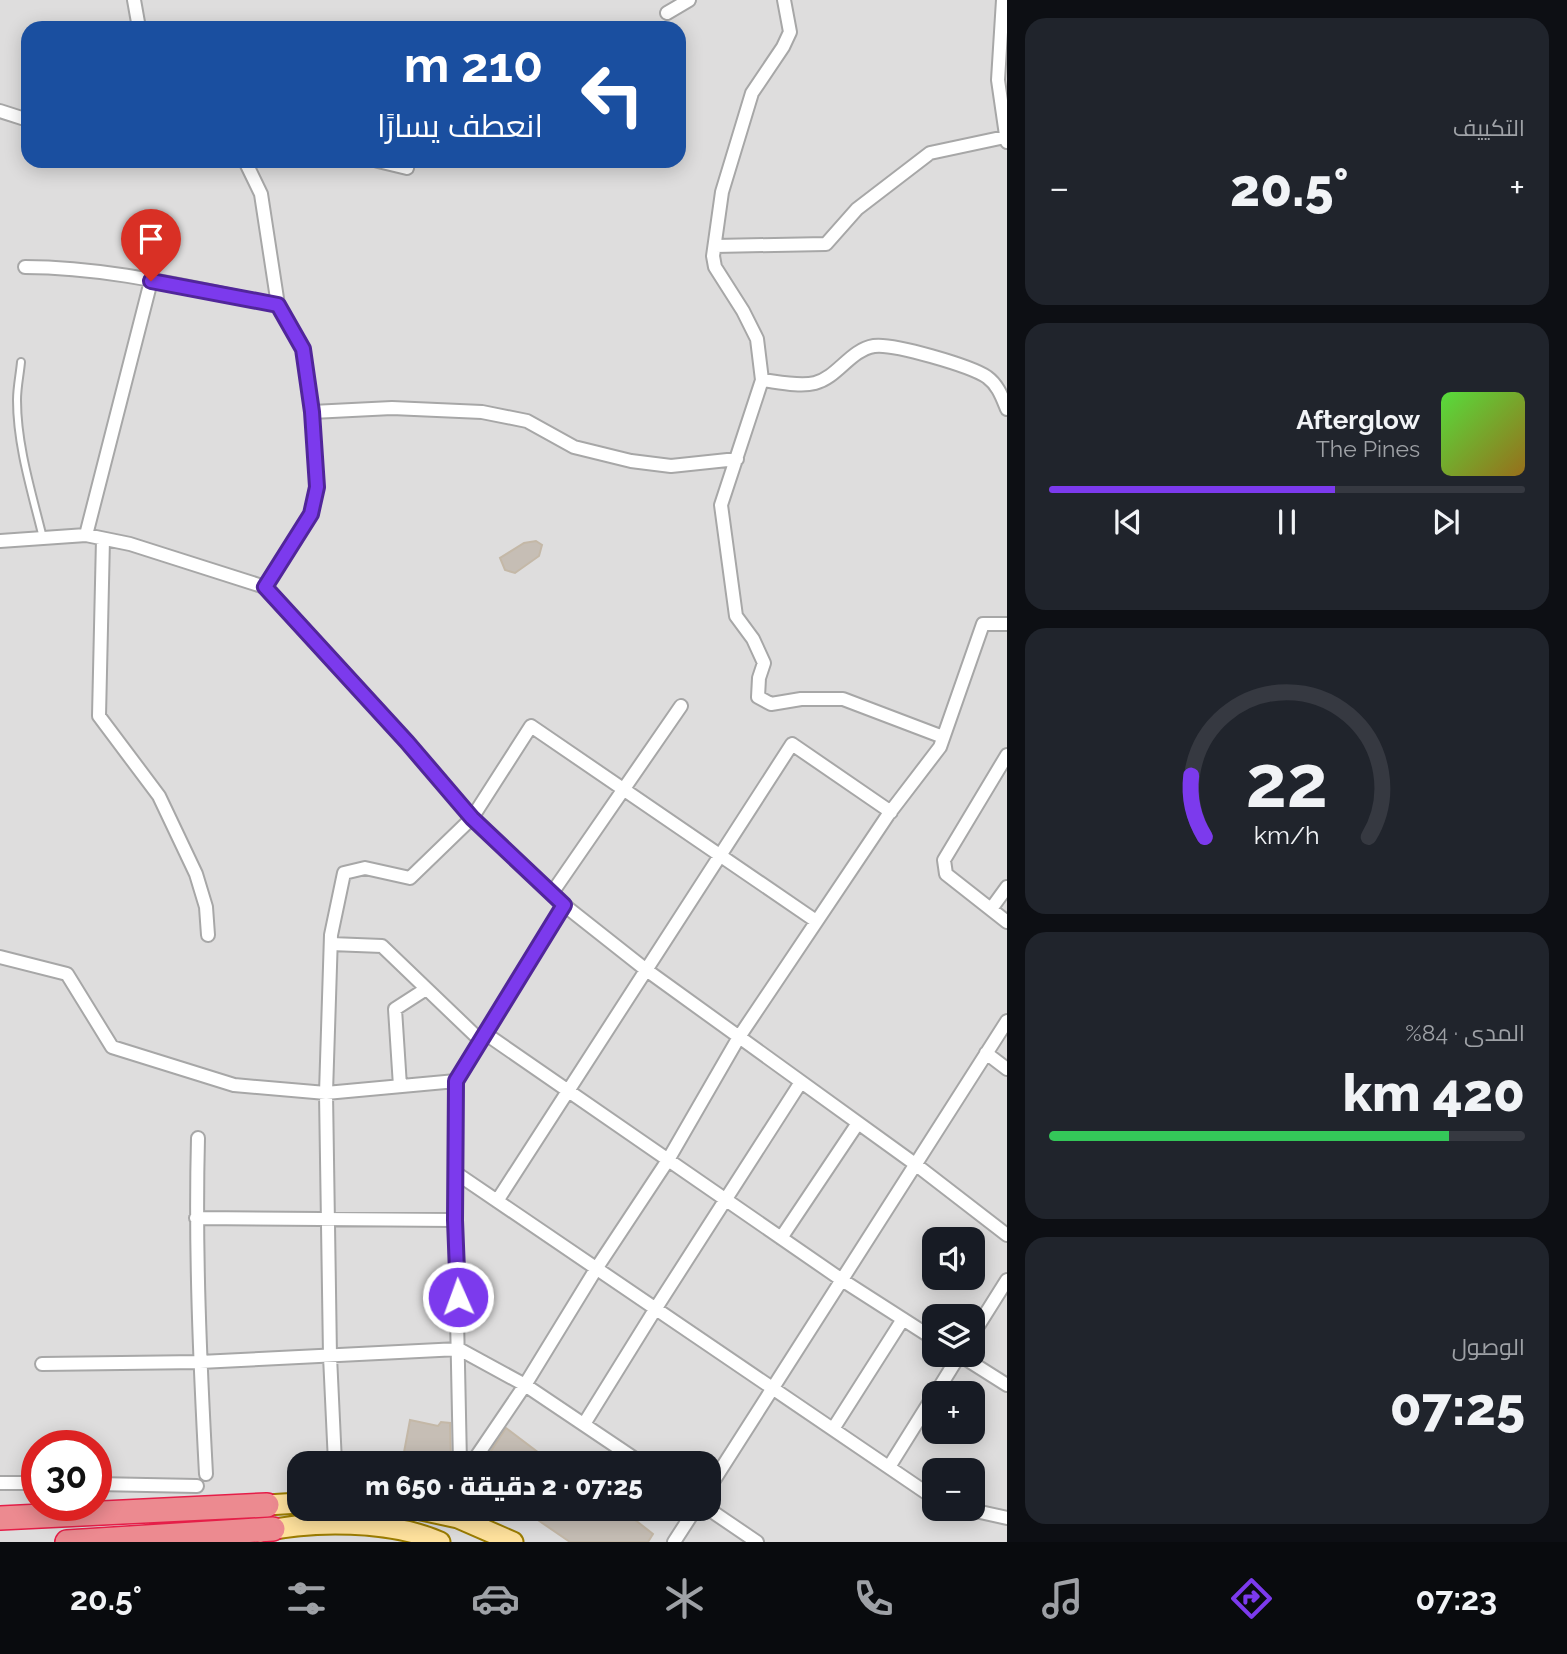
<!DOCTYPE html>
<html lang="ar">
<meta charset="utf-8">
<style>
body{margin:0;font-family:Raleway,Cairo,sans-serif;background:#20242c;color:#f1f3f6;direction:rtl;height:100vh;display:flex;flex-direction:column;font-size:26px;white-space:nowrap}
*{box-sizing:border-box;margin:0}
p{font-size:23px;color:#9ea1a6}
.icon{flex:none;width:38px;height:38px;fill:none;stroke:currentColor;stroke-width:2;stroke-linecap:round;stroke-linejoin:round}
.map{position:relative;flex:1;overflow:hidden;direction:ltr}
.sheet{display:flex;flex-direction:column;gap:18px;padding:18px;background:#0d0f14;width:560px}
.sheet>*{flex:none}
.guide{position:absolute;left:21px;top:21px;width:665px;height:147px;border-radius:21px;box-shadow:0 4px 18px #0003;direction:rtl;background:#1a4fa0;color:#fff;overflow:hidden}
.fabs{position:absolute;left:922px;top:1227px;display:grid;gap:14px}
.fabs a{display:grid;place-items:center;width:63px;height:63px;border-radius:14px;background:#171b24;box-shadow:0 4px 18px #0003;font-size:35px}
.speed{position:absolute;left:21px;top:1430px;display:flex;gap:14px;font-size:35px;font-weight:700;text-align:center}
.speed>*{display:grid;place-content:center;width:91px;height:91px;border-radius:50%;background:#171b24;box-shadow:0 4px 18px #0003;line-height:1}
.speed .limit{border:10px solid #d22;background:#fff;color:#111}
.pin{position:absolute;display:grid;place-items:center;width:60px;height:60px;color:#fff;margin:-72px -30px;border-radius:50% 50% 50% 0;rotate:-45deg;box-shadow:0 0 7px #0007}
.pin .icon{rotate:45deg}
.me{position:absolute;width:77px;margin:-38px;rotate:358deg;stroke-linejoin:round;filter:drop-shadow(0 0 5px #0008)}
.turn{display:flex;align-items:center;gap:24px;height:147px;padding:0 28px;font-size:32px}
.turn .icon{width:91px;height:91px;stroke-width:2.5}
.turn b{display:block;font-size:49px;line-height:60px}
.big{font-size:52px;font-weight:800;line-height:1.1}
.sheet .widget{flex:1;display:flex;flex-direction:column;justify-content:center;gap:10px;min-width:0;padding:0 24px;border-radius:21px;background:#20242c}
.sheet .dial{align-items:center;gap:0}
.dial svg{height:182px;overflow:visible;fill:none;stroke:#363941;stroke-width:7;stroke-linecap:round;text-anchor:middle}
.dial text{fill:#f1f3f6;stroke:none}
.song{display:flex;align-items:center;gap:21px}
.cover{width:84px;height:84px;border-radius:10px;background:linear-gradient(135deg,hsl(110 70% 55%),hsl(40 70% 35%))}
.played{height:7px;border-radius:4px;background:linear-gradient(90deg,#7c3aed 60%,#363941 60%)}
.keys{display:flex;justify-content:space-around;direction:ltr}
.heat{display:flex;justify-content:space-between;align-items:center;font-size:38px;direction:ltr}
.charge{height:10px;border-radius:5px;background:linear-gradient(90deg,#34c759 84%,#363941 0)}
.trip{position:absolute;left:287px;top:1451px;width:434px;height:70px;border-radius:21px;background:#171b24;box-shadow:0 4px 18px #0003;font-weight:800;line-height:70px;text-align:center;direction:rtl}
.tab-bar{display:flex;height:112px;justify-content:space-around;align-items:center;background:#090b0e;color:#9ea1a6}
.tab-bar .icon{width:49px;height:49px}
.tab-bar .active{color:#7c3aed}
.tab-bar b{font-size:32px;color:#f1f3f6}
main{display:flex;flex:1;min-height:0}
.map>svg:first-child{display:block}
.residential{fill:#dedddd;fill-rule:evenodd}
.building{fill:#c6beb5;stroke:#c4b8a7;stroke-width:2}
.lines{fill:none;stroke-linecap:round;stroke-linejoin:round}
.lane-casing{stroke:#a7a7a7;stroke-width:10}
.street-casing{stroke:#a7a7a7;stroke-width:16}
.primary-casing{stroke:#9c7d00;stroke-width:23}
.highway-casing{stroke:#e51e48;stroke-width:26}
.lane{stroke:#fff;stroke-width:6}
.street{stroke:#fff;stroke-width:12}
.primary{stroke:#ffe29d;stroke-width:19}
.highway{stroke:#ec8a90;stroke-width:23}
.route-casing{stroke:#51269a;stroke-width:18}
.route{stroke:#7c3aed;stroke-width:12}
</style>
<main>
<section class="sheet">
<div class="widget"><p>التكييف</p>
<div class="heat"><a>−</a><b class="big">20.5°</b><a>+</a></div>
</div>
<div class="widget">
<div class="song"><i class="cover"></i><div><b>Afterglow</b><p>The Pines</p></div></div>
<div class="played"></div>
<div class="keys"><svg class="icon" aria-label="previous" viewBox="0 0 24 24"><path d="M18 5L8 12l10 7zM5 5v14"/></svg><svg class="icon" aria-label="pause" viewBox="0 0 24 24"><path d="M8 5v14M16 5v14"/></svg><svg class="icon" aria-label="next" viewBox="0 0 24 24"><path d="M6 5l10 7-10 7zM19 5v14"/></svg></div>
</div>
<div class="widget dial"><svg viewBox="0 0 100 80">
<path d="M14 69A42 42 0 1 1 86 69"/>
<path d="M14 69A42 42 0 0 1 8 42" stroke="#7c3aed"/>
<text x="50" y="56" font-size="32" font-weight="700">22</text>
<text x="50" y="72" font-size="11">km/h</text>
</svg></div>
<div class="widget"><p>المدى · 84%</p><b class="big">420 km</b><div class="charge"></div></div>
<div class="widget"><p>الوصول</p><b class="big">07:25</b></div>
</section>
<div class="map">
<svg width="1007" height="1542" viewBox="0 0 1007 1542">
<rect width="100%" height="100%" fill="#f1efe6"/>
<path class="residential" d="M0 0H1007V1542H0ZM28 28H679V161H28ZM934 1239H973V1278H934ZM934 1316H973V1354H934ZM934 1393H973V1432H934ZM37 1446H96V1505H37ZM299 1463H709V1508H299ZM934 1470H973V1508H934Z"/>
<path class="building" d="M536 541 542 545 539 556 515 573 505 570 500 558 524 543Z
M410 1420 438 1426 441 1422 450 1423 451 1463H402Z
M506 1428 543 1456 539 1463H483Z
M537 1508H620L653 1534 648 1542H570L532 1516Z"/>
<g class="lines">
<defs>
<path id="lane" d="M21 362C20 374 17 387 17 400 17 446 32 493 43 538"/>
<path id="street" d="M134 0 139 28
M784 0 790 32 783 47 752 93 722 192 713 256 715 267 743 311 757 339 762 380 721 505 736 616 753 639 764 663 759 678 758 697 771 704 801 699H843L943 737
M1003 0 998 80 1007 142
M667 13 689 0
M0 111 28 120
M245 161 261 194 278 305 303 349 312 412 317 487 311 514 265 587
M378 161 407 168
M715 246 826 244 857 209 930 153 1005 137
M25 267C110 267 195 289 278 305
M762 380C778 382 800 387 815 383 838 377 850 350 874 346 893 343 971 366 987 377 998 385 1002 397 1007 409
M312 412 392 408 482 412 527 421 574 447 631 461 671 466 737 459
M86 535 151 281
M103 539 99 716 159 796 196 874 206 907 208 935
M0 541 86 535 130 544 265 587 407 742 472 818 564 905 645 969 915 1164 1007 1235
M1007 755 944 860 946 874 1007 922
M552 893 681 706
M991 909 1007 887
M331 944 382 946 481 1041
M0 957 67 974 112 1047 234 1085 326 1093 456 1081
M486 1034 842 1280 934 1339
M986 1053 1007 1069
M400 1086 395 1009 426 989
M198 1138C195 1250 200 1362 206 1474
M456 1173 934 1498
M497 1201 792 744 891 812
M196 1218 455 1220
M781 1238 858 1123
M973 1334 1007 1280
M958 1354 1007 1385
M42 1364 200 1362 459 1349 525 1385 641 1463
M936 1393 960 1354
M584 1424 656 1308 801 1082
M833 1429 903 1319
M335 1463 330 1356 326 1093 331 935 344 873 365 868 410 878 472 818 531 726 816 921
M460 1463 455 1220 456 1081 564 905
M472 1463 525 1385 596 1269 668 1160 739 1037 888 815 940 747 983 624H1007
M889 1467 934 1395
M0 1483H37
M96 1484 197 1486
M709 1488 1007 1021
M707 1508 757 1542
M962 1508 1007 1518
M674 1542 696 1508"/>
<path id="primary" d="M267 1505 299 1503
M412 1508 458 1518 513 1542
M260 1532C312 1520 391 1520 440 1542"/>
<path id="highway" d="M0 1518 267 1505
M67 1542 273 1529"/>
</defs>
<use href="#lane" class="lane-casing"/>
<use href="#street" class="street-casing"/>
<use href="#primary" class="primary-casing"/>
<use href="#highway" class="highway-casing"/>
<use href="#lane" class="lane"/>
<use href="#street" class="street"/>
<use href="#primary" class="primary"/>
<use href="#highway" class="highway"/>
</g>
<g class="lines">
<defs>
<path id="route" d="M151 281 278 305 303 349 312 412 317 487 311 514 265 587 407 742 472 818 564 905 456 1081 455 1220 458 1297"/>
</defs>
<use href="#route" class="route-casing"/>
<use href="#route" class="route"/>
</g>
</svg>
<div class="fabs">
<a><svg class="icon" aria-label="sound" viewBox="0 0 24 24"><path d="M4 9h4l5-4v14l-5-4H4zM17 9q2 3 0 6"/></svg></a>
<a><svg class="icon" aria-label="layers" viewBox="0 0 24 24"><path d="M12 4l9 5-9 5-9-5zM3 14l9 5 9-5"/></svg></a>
<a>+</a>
<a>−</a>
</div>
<div class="speed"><div class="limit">30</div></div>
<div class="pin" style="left:151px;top:281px;background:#d93025"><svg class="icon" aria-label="arrive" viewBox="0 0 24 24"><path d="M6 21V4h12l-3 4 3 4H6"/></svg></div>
<svg class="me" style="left:458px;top:1297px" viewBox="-20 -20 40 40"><circle r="17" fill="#7c3aed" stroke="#fff" stroke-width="3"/><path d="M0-11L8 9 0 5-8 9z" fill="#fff"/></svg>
<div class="trip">07:25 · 2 دقيقة · 650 m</div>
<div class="guide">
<div class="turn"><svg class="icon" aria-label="left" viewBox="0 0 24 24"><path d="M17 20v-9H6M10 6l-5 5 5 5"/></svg><div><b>210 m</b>انعطف يسارًا</div></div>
</div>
</div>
</main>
<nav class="tab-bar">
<b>07:23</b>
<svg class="icon active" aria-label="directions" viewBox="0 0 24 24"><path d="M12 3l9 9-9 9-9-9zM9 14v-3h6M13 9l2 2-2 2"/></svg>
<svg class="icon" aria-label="music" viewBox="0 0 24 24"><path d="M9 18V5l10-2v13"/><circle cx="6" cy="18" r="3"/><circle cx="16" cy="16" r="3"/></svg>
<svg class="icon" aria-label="phone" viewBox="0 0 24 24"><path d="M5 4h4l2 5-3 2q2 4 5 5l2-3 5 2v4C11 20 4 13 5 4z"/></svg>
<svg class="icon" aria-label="climate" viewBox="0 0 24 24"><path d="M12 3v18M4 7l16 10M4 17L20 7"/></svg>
<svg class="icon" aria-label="car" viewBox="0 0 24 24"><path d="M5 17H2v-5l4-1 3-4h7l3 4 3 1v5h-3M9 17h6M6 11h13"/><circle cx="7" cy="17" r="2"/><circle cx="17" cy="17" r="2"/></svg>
<svg class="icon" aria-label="filters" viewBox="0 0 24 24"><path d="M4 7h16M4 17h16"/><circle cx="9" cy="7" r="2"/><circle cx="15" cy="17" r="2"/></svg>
<b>20.5°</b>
</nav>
